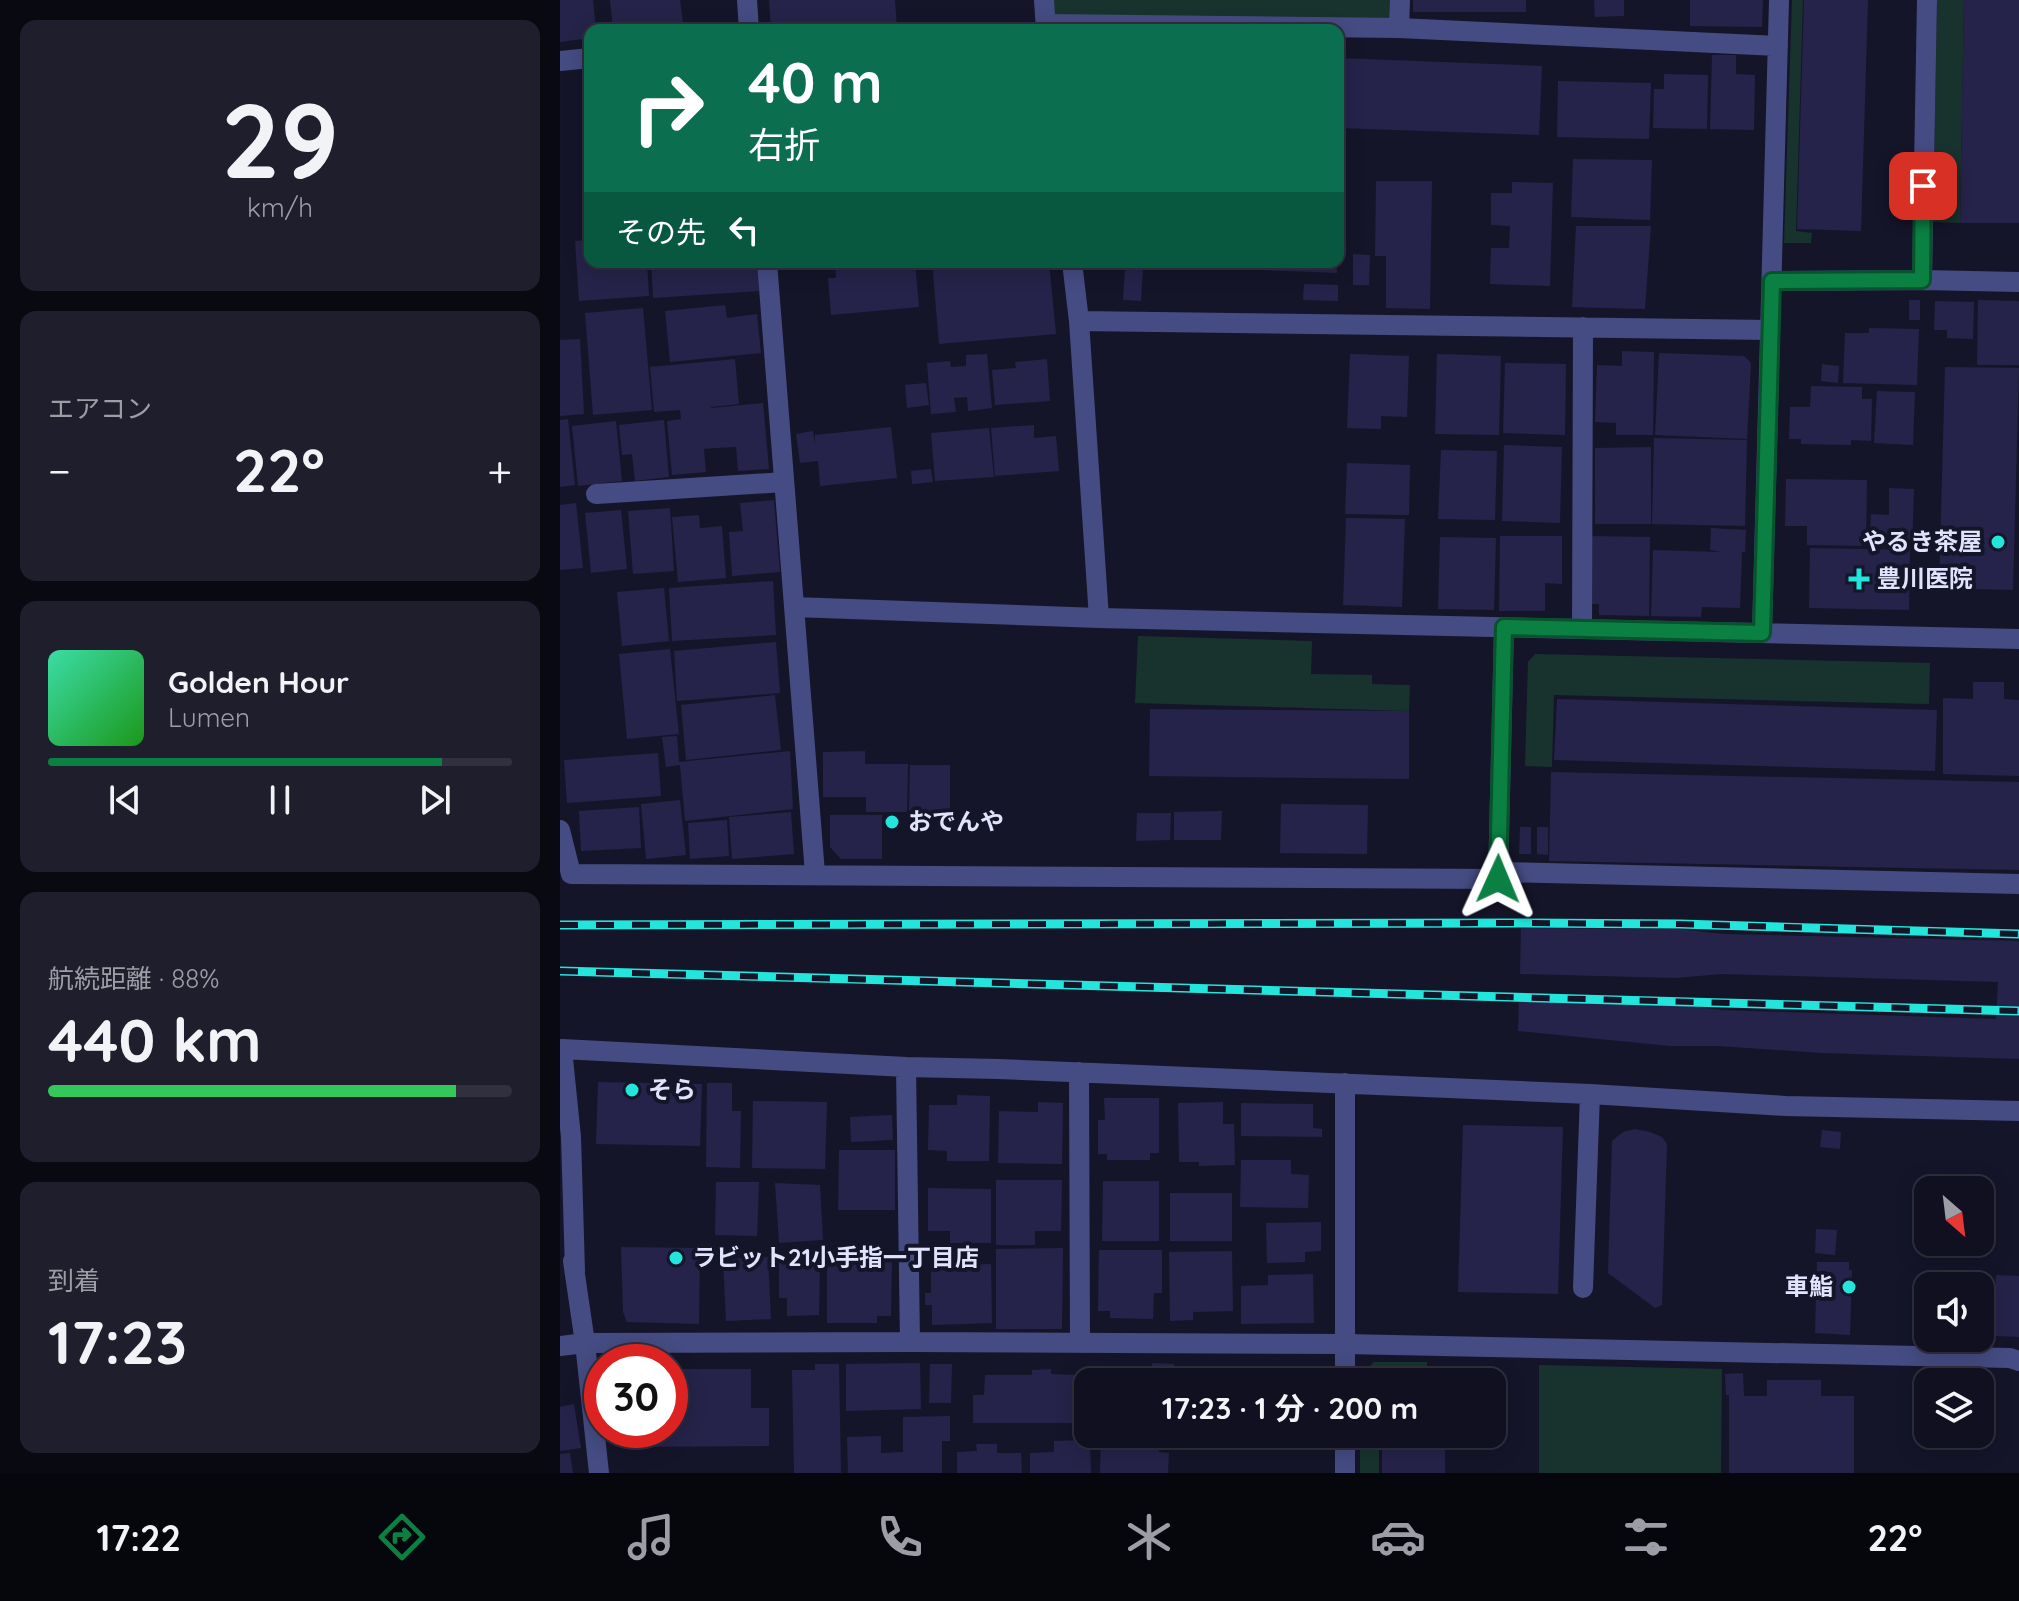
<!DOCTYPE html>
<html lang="ja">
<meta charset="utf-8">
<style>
body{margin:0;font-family:Quicksand,"Noto Sans JP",sans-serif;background:#1e1e2d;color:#f1f3f6;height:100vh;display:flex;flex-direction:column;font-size:30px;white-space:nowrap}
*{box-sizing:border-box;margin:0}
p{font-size:26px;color:#9c9da5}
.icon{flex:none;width:44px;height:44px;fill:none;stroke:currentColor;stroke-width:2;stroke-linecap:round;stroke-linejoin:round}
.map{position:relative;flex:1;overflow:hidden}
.drawer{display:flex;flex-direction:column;gap:20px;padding:20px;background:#090912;width:560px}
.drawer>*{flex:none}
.guide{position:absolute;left:24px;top:24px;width:760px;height:244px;border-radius:16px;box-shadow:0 4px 20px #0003,0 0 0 2px #30303e;background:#0b6e4f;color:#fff;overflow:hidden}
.needle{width:52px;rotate:152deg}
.tools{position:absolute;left:1354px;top:1176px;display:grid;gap:16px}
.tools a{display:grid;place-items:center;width:80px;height:80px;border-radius:16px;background:#101020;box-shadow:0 4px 20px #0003,0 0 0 2px #30303e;font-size:40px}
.speed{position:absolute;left:24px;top:1344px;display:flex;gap:16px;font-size:40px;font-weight:700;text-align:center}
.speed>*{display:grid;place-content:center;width:104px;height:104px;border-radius:50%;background:#101020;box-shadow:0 4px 20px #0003,0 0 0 2px #30303e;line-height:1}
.speed .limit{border:12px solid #d22;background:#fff;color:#111}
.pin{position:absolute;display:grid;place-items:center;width:68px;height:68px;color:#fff;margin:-34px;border-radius:16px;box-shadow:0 4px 12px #0006}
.me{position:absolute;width:88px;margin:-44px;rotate:1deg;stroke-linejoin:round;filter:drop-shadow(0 0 6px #0008)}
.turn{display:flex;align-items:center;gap:28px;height:168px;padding:0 32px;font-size:36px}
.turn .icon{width:104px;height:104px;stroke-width:2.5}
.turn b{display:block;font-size:56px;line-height:68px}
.then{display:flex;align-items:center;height:76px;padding:0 32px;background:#0003;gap:16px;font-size:30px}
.big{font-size:60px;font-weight:700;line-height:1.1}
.drawer .widget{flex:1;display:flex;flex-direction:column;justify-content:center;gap:12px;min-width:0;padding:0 28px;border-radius:16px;background:#1e1e2d}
.drawer .dial{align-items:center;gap:0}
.dial b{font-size:104px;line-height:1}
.song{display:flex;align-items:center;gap:24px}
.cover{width:96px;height:96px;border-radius:12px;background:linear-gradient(135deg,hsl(160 70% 55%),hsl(120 70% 35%))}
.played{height:8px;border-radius:4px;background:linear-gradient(90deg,#0b8043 85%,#30303e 85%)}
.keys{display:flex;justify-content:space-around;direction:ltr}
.heat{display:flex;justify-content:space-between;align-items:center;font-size:44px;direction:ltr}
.charge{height:12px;border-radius:6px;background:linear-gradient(90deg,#34c759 88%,#30303e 0)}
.trip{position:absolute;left:514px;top:1368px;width:432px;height:80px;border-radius:16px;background:#101020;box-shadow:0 4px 20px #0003,0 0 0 2px #30303e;font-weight:700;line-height:80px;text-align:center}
.tab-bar{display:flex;height:128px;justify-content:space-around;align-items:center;background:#06060d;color:#9c9da5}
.tab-bar .icon{width:56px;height:56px}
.tab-bar .on{color:#0b8043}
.tab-bar b{font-size:36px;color:#f1f3f6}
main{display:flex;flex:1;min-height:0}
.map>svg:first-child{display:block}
.green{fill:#18332e}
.building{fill:#252349}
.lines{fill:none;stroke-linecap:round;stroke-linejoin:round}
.minor{stroke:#454c83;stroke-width:20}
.rail-casing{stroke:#23e5db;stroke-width:9}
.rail{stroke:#15152a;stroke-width:6;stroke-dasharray:18;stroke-linecap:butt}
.route-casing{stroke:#07532c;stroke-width:20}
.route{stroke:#0b8043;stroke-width:14}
.poi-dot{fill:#23e5db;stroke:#15152a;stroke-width:3}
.labels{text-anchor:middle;stroke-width:8;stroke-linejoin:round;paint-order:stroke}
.poi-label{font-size:24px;font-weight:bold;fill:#e1e2fb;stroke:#15152a;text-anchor:start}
</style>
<main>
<section class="drawer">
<div class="widget dial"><b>29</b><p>km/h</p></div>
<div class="widget"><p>エアコン</p>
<div class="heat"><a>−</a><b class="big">22°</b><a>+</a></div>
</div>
<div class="widget">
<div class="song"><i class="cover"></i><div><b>Golden Hour</b><p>Lumen</p></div></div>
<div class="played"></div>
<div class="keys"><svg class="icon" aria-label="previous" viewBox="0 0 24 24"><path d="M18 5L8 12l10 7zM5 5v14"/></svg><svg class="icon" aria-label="pause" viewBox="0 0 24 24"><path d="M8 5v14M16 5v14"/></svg><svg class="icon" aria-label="next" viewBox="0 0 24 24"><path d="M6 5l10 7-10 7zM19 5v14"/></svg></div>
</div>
<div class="widget"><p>航続距離 · 88%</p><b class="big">440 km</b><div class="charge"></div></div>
<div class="widget"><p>到着</p><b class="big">17:23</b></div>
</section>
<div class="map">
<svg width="1459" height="1473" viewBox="0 0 1459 1473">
<rect width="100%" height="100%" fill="#15152a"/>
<path class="green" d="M486 0H833V25L486 24Z
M1232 0H1243L1236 231 1252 233 1251 243H1224Z
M1377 0H1404L1400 223 1373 222Z
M578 636 752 641 751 674 812 675V684L850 685 849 711 575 703Z
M975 654 1370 663 1369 704 994 695 992 767 965 766 968 662Z
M814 1362H867V1382H801V1375Z
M979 1365 1162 1369 1161 1473H979Z
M800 1434H819V1473H800Z"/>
<path class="building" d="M0 0H33L36 30H30V38L0 42Z
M50 0H120L124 30H53Z
M209 0H335L337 30H211Z
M853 0H966V12H853Z
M1034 0H1064V16L1035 17Z
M1130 0H1203L1202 27 1130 26Z
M1244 0H1308L1301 231 1237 229Z
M1404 0H1459V223H1400Z
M1152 55H1176V74L1195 75 1194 130 1150 129Z
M778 58 982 66 979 135 778 128Z
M1104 74 1148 75 1147 129 1093 128 1094 89H1104Z
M998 81 1091 83 1089 139 997 137Z
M1013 159 1092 160 1090 220 1011 217Z
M816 181H872L870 309 826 308V256H815Z
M952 182 993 183 990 286 930 284 931 248H949L950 226 931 225V193H952Z
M1016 226H1091L1085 309 1012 307Z
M30 240V262H87L89 296 19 301 15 241Z
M793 254 810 255 809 285H793Z
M91 262H198L199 291 93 298Z
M275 262H355L359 307 271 315 268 278H276Z
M372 262H489L496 334 379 344Z
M566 262H777V273L566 265Z
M565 268 583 269 581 301 563 300Z
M744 284 778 285V301L743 300Z
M1349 300H1360V320H1349Z
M1418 300 1459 301V365H1417Z
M1375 301 1414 302 1413 339 1387 338V330H1374Z
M165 305 167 318 197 314 201 353 110 362 105 311Z
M83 308 92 410 33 415 25 313Z
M1309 328 1359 329 1357 385 1283 383 1285 333H1309Z
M20 339 24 414 0 416V340Z
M1062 351 1094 352 1093 435H1056V423L1035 422 1037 365 1062 366Z
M1099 353 1184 356 1191 363 1187 439 1095 435Z
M427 354 432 408 408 411 407 397 394 398 396 412 371 414 367 363 390 361 391 367 406 366V355Z
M790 354 849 356 847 417 821 416V429L787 428Z
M877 354 941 356 939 435 875 434Z
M175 359 179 404 151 407V408L203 403 209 469 178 471 176 447 156 448 144 449 146 472 112 475 107 421 121 419 120 410 94 412 90 367Z
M487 359 490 401 435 405 432 370 456 368 455 362Z
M945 363 1006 364 1005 435 943 433Z
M1262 364 1279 366 1278 383 1261 381Z
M1385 367 1459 368 1453 590 1379 588Z
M366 383 369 405 347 408 345 385Z
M1251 386 1302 387V399H1312L1311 441 1291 440V445L1241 444V439H1229L1230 407H1250Z
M1317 391 1355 392 1353 445 1314 443Z
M8 419 15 485 0 487V420Z
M104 420 109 477 75 481 72 454 62 455 59 425Z
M56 421 62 481 18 486 12 426Z
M474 425V438L496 436 499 471 435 476 431 428Z
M331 427 337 478 260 486 258 461 240 463 236 434 253 431 255 445V435Z
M429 428 434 477 375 481 371 433Z
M1094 438 1187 440 1185 526 1092 524Z
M944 445 1002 447 1000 523 942 521Z
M1091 447V524H1035V448Z
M881 450 937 451 935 520 878 519Z
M787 463 850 465 849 515 785 514Z
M371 469 373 482 352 484 351 471Z
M1226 479 1307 480 1306 546 1247 545V526H1225Z
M1329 488 1354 489 1352 548 1309 547 1311 514 1329 515Z
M214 500 220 572 172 576 169 532 183 531 180 503Z
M16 503 23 568 0 570V505Z
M110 508 114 571 73 574 68 511Z
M61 510 67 569 31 573 25 513Z
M139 515 140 528 162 526 166 578 118 582 112 517Z
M786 518 845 519 842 607 783 605Z
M1151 528 1186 530 1185 552H1182L1180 608 1142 607 1141 617 1091 616 1093 550 1161 552 1150 550Z
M940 536H1002V584L985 583V611H939Z
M1029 536 1090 537 1089 616 1039 615V604H1027Z
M880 537 936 538 934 610 878 609Z
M1250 548 1350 550 1349 610 1249 608Z
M213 581 216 635 112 641 109 588Z
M104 588 109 641 62 646 57 592Z
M216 642 220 693 117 701 114 651Z
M110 649 119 734 67 739 59 654Z
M1413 682H1444V699L1459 700V776L1383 774V698L1413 699Z
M215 695 221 750 126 760 121 705Z
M997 699 1377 710 1375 771 994 760Z
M590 709 849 711V779L589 776Z
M117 736 119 762 230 751 233 809 125 821 120 765 106 767 102 737Z
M305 751V764H348L347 812H306V797H263V752Z
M98 753 101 796 7 803 4 760Z
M350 765H390V812L349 811Z
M991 772 1459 782V870L989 861Z
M120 800 126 855 86 859 81 804Z
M721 804 808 805 807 854 720 853Z
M79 807 81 848 21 851 19 811Z
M662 811 661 840H614V812Z
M231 812 234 854 172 859 169 817Z
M577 813H611L610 840 576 841Z
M270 815H322V859H281L270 847Z
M167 820 169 856 130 859 128 823Z
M960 827H971V854H959Z
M977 827H988V855L977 854Z
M961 928 1117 929 1165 934 1459 941V1059L1262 1053 1159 1046H1110L958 1031 959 999 1112 1003 1161 1010 1436 1019 1438 982 1163 974 1115 978 960 974Z
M38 1082 142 1084 140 1146 36 1144Z
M147 1083H172V1111H181L180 1168 146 1167Z
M397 1095 430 1096 429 1161H387V1151L368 1150 369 1105H397Z
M544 1098H599V1153H590V1160H547V1154H538V1120H545Z
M193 1101 267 1102 265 1169 192 1168Z
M478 1102 503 1103 502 1164 438 1163 439 1111 478 1112Z
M663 1102V1124H674L675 1165 639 1166V1162H619L618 1103Z
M681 1103 753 1104V1128L762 1129V1137L681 1136Z
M332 1115 333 1140 291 1142 290 1117Z
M903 1125 1003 1127 998 1294 898 1292Z
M1075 1129 1090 1132 1102 1137 1107 1144 1102 1305 1095 1308 1048 1273 1052 1141 1063 1132Z
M1262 1130 1281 1132 1280 1149 1260 1147Z
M279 1150H335V1210H278Z
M681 1160H731V1174L749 1175 748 1208 680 1207Z
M436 1180H502L501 1231H475V1245H436Z
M543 1181H599V1241H542Z
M156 1182H199L197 1236 155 1235Z
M215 1183 260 1185 263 1240 219 1243Z
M368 1188 431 1189V1243H390V1231H368Z
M610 1193H672V1241H610Z
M761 1222V1251L745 1252V1262L707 1263 706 1223Z
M1256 1229 1277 1230 1275 1255 1255 1253Z
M61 1247 140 1248 139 1324 67 1322 63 1312Z
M503 1248 502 1329H436V1249Z
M539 1250H602V1293H594L593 1319 550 1318V1311H538Z
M672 1251 673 1311 633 1312V1320L610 1321 609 1252Z
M304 1255 332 1256 331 1316H317V1323H267V1262H304Z
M208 1257 211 1319 166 1321 163 1259Z
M219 1262H260L259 1315 227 1316V1298H219Z
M1257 1262H1289V1270H1292L1290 1335 1255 1333Z
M431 1264 432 1323 372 1325V1305H365V1293H371V1266Z
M753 1274 754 1323 681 1324V1286L708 1285V1275Z
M1436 1275 1459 1276V1337L1434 1336Z
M360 1363 361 1409 286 1411V1364Z
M592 1363 614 1364V1382H592Z
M255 1364H279L281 1473H234L232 1370H255Z
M370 1364H392L391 1403H369Z
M110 1369H191V1408H209V1446L69 1447V1430H110Z
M491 1369V1374L516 1375V1423H413V1395H424L425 1375H472V1370Z
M1183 1373 1184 1396H1207V1380H1261V1396H1294V1473H1169V1395H1166L1165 1374Z
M14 1404 21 1448 0 1451V1407Z
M390 1416V1441H382V1473H288L287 1437 321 1436V1453L343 1452V1417Z
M541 1434H599V1452L609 1453 608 1473H540Z
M822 1434H885V1473H822Z
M530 1440 531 1473H470V1453L494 1452V1441Z
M416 1444H437V1453H461L462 1473H397V1452L417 1451Z
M10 1453 13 1473H0V1454Z"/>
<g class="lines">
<path class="minor" d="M187 0 189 30
M484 0 486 30
M486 24 839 28 1218 46
M839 28 840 0
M0 61 30 58
M207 262 255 874
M512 262 519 321 539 618
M1362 280 1367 0
M1212 281 1362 280 1459 282
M519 321 1210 330
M36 494 224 482
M234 607 539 618 1459 639
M1022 629 1023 327
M1202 633 1219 0
M0 830 11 874 938 879 944 627
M939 872 1459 884
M346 1067 350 1342
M519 1072 520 1343
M13 1261 25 1343 39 1473
M15 1271 11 1137 2 1049 346 1067 438 1069 1030 1094 1226 1106 1459 1111
M1023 1288 1030 1094
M0 1346 25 1343 350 1342 784 1344 1450 1358 1459 1361
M785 1382V1083
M785 1434V1473"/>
<defs>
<path id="rail" d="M0 925 960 923 1120 924 1459 934
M0 971 1459 1011"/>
</defs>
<use href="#rail" class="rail-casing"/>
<use href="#rail" class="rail"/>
</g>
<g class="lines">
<defs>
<path id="route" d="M938 879 944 627 1202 633 1212 281 1362 280 1363 186"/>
</defs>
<use href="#route" class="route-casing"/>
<use href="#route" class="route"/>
</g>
<g class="poi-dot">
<circle cx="1438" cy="542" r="8"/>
<path d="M1295 567h8v8h8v8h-8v8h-8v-8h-8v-8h8z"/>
<circle cx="332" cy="822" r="8"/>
<circle cx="72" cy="1090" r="8"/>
<circle cx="116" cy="1258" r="8"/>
<circle cx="1289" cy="1287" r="8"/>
</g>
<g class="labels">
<g class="poi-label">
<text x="1422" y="550" text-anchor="end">やるき茶屋</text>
<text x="1317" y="587">豊川医院</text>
<text x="348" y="830">おでんや</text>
<text x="88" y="1098">そら</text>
<text x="132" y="1266">ラビット21小手指一丁目店</text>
<text x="1273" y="1295" text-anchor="end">車鮨</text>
</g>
</g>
</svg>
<div class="tools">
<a><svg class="needle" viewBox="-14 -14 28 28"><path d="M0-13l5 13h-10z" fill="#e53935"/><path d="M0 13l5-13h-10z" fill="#9c9da5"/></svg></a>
<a><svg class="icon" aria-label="sound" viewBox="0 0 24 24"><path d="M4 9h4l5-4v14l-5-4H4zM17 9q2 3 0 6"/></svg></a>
<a><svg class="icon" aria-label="layers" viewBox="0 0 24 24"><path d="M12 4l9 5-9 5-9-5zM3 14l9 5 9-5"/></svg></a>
</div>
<div class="speed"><div class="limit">30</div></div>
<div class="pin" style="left:1363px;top:186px;background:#d93025"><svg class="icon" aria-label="arrive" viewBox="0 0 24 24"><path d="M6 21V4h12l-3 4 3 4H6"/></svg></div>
<svg class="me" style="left:938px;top:879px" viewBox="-20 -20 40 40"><path d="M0-17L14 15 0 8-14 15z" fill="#0b8043" stroke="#fff" stroke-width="4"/></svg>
<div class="trip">17:23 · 1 分 · 200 m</div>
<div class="guide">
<div class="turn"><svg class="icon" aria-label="right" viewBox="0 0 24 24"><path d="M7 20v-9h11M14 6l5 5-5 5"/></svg><div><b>40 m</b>右折</div></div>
<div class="then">その先<svg class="icon" aria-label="left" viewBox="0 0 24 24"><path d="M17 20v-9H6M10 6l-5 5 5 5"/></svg></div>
</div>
</div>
</main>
<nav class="tab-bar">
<b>17:22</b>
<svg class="icon on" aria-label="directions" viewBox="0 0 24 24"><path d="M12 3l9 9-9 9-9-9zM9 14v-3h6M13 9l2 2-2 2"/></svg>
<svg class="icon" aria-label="music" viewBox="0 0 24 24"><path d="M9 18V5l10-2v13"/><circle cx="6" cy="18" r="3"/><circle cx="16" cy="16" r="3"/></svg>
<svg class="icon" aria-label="phone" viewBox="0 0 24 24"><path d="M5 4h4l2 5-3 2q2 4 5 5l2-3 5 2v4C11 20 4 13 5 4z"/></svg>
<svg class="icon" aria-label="climate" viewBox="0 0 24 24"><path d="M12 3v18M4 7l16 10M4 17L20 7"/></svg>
<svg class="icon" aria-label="car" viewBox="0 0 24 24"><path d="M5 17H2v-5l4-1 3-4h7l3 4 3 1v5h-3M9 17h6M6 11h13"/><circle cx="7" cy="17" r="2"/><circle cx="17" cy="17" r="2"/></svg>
<svg class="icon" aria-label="filters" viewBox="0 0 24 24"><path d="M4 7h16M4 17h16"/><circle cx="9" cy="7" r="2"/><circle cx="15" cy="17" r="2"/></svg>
<b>22°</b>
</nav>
